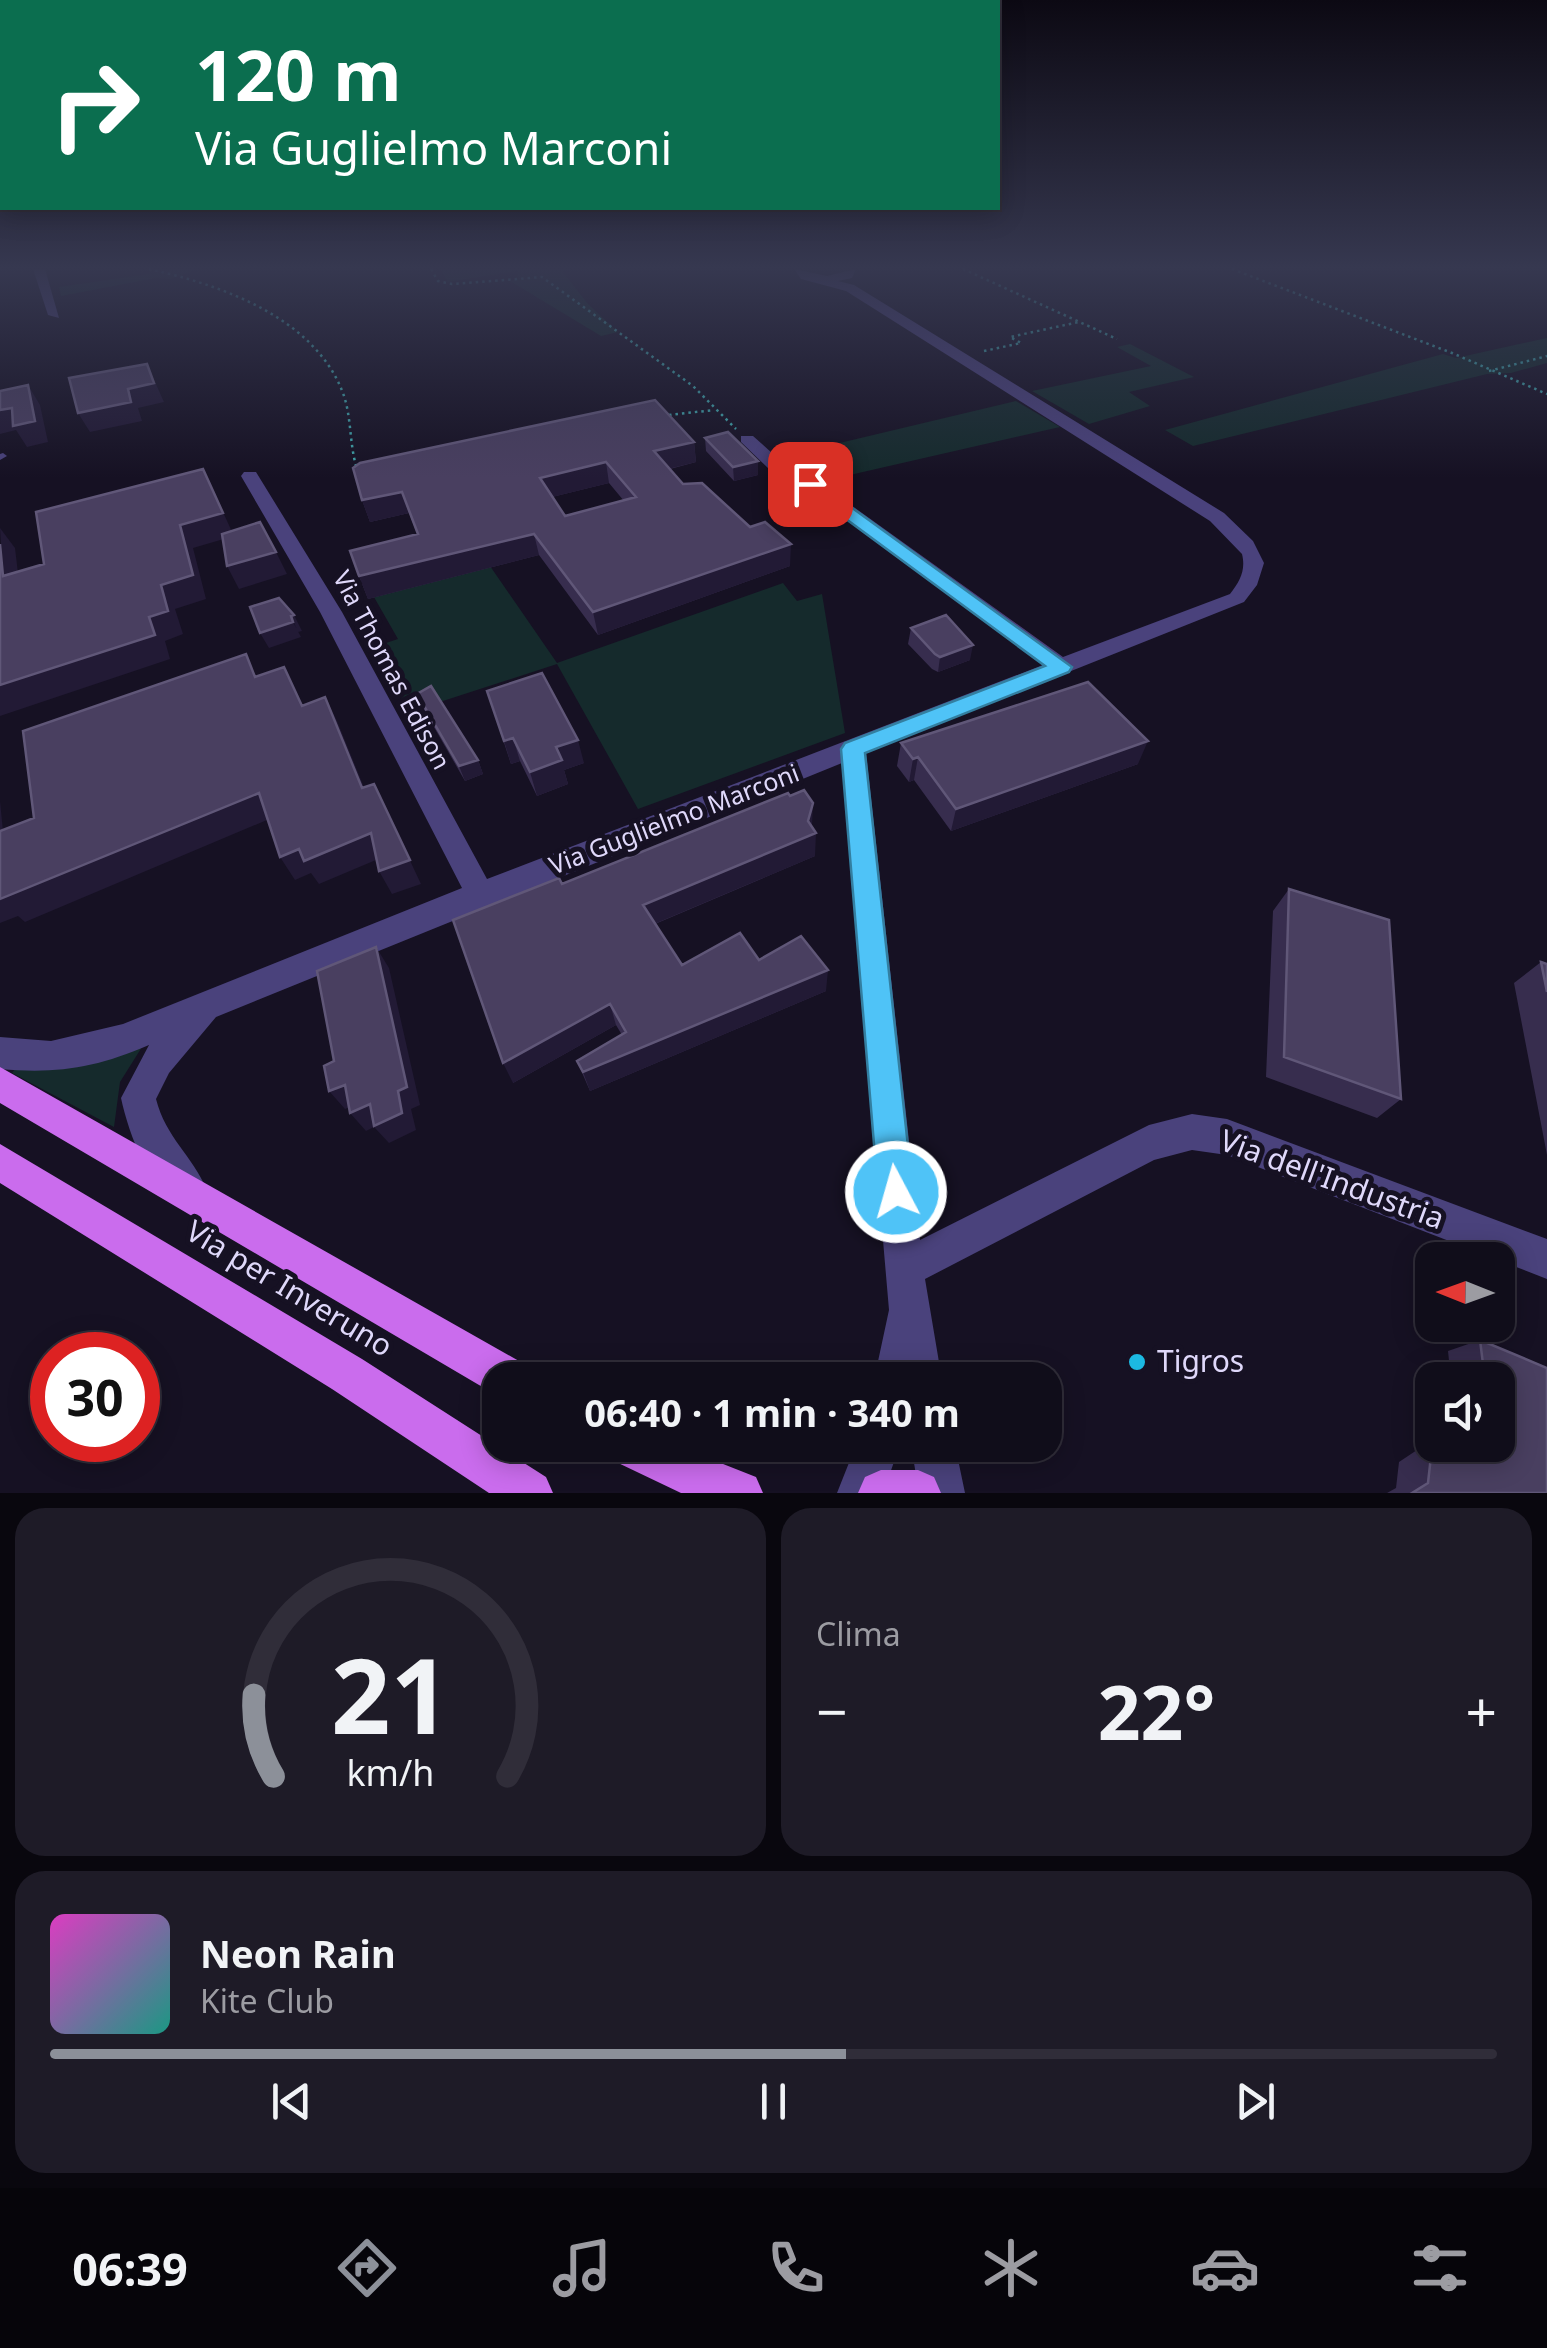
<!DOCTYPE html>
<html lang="it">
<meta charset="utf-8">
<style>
body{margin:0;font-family:"Noto Sans",sans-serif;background:#1e1b27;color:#f1f3f6;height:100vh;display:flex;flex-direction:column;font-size:38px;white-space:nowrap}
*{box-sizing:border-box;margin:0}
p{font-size:32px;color:#9c9ca2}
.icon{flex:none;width:55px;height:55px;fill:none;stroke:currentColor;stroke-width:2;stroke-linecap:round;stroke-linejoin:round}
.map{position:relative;height:1493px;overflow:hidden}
.sheet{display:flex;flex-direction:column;gap:15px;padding:15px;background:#09070e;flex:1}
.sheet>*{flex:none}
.banner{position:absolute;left:0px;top:0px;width:1000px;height:210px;box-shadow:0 5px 25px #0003,0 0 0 2px #302d39;background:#0b6e4f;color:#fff;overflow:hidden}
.needle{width:65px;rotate:271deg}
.controls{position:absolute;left:1415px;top:1242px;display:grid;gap:20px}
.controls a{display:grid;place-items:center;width:100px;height:100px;border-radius:20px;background:#100d1a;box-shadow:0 5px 25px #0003,0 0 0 2px #302d39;font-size:50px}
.speed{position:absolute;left:30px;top:1332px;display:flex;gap:20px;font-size:50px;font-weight:700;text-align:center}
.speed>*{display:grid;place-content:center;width:130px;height:130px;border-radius:50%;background:#100d1a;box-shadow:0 5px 25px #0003,0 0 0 2px #302d39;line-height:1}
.speed .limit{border:15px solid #d22;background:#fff;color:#111}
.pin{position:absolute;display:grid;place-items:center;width:85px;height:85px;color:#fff;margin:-42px;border-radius:20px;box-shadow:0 5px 15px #0006}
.me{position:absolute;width:110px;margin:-55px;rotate:354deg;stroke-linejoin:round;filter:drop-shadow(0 0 8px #0008)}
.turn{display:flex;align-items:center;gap:35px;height:210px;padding:0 30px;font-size:45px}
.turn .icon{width:130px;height:130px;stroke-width:2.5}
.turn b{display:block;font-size:70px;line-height:85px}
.big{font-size:75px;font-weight:700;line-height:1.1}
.sheet .card{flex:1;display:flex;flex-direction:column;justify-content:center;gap:15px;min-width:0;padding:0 35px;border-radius:30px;background:#1e1b27}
.sheet .dial{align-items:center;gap:0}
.dial svg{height:260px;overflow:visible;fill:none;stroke:#302d39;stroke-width:7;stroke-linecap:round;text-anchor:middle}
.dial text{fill:#f1f3f6;stroke:none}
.song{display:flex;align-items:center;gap:30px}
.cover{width:120px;height:120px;border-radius:15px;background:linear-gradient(135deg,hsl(310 70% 55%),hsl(170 70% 35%))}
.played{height:10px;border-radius:5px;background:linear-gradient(90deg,#8c9099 55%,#302d39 55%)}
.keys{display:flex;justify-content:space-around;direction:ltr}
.heat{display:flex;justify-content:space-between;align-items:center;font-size:55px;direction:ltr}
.sheet .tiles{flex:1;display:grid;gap:15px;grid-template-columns:1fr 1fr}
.card:last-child{grid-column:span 2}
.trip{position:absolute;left:482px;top:1362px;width:580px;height:100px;border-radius:30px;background:#100d1a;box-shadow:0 5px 25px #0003,0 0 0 2px #302d39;font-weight:700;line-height:100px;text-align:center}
.tab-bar{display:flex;height:160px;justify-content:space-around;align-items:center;background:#06050a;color:#9c9ca2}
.tab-bar .icon{width:70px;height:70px}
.tab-bar .current{color:#8c9099}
.tab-bar b{font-size:45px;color:#f1f3f6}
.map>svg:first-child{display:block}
.green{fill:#152a2c}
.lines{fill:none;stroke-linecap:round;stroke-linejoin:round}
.path{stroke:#3ea3a8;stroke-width:2.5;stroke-dasharray:2.5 4;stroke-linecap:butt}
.service{fill:#4a427c;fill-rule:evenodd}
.minor{fill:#4a427c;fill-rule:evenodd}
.primary{fill:#ca6ced;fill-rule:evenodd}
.wall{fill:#372d4e;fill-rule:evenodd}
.shaded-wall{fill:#221a35}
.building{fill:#493f60;stroke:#605778;stroke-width:2.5;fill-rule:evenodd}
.route{fill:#4fc3f7;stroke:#337fa1;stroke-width:2.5}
.poi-dot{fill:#1cb9e2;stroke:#161123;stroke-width:4}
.labels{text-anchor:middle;stroke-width:10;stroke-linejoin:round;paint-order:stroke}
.street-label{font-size:25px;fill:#dfd8fa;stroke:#161123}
.near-street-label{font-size:30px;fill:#dfd8fa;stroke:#161123}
.near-poi-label{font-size:30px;fill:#dfd8fa;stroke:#161123;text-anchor:start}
</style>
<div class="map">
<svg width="1547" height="1493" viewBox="0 0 1547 1493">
<rect width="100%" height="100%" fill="#161123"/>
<path class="green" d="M151 269H197L171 279 156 278 61 296 59 287 149 274Z
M440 269H571L562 271 588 304 618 332 601 336 510 281 518 279 517 271 448 282Z
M1547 338V363L1511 373 1487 374 1193 446 1165 430 1443 354 1456 358Z
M1130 344 1194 377 1129 392 1150 406 1089 424 1032 391 1151 366 1117 347Z
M1016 401 1060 427 828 480 785 456Z
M490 566 557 663 783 583 797 601 822 594 845 733 638 809 557 664 409 712 371 648 398 639 374 597Z
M142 1047 120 1082 114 1127 12 1073 15 1069H52Z"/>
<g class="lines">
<path class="path" d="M149 269C221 285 314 317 343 393 352 418 349 444 357 469
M431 269 438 281 452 284 542 277 693 386 736 429
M963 269 1117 339
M1232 269 1452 353 1547 394
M984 351 1021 343 1010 337 1079 322
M1489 371 1547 356
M669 415 714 410"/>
<path class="service" d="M3 453 7 456 0 460V454Z"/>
<path class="minor" d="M33 269H45L59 318 48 315Z
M794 269 827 276 856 269 852 278 838 281 854 285 1224 513 1253 541 1264 563 1257 585 1244 602 866 753 920 1240 1149 1125 1192 1114 1227 1119 1547 1239V1279L1227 1155 1192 1150 1154 1160 925 1279 942 1380H874L889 1310 842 763 216 1017 169 1073 156 1099C166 1138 192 1155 207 1190L201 1203 188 1209C150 1193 129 1135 121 1098L149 1045C96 1068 57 1074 0 1069V1037L51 1041 123 1024 462 888 320 612 241 476 244 472H256L342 612 487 879 1043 665 804 488 770 470 741 442V436H753L782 462 816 480 1063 657 1230 594C1240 581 1246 570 1242 554L1210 521 846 291 801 279Z
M856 1445H900L883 1493H837Z
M911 1445H955L965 1493H919Z"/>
<path class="primary" d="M0 1067 526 1365 532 1380H500V1397L496 1395 0 1103Z
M0 1144 362 1359 546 1477 553 1493H489L332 1389 0 1183Z
M608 1445H675L756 1477 763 1493H681L614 1461Z
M881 1470H918L934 1477 941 1493H858L865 1477Z"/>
</g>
<path class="wall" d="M705 438 758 461V475L734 481 706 451Z
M694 442 696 462 670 469 683 484 790 566 598 635 539 555 368 599 359 576 417 534 409 513 370 522 362 500ZM609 483 624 501 565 516 552 497Z
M911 628 970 660 938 672 932 669 908 644Z
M487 691 584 763 564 770 568 784 537 796 520 761 511 764Z
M417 694 478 760 483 774 465 781 423 708Z
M901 743 1138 764 951 831 914 780 909 782 897 766Z
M812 826 815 856 655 924 682 965 759 960 826 991 590 1091 577 1061 622 1035 616 1025 513 1083 562 884Z
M1289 889 1401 1099 1377 1118 1266 1077 1273 911Z
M1541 962 1547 964V1155L1514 983Z
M1480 1340 1547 1493H1387L1396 1488 1399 1462 1432 1440V1445H1498V1380H1451L1448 1351Z"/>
<path class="shaded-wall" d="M147 364 164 402 138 408 142 421 90 432 78 413 128 389Z
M28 385 40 405 48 442 27 447 16 430 0 434V410Z
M694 442 696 462 656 472 654 451Z
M758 461V475L734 481 733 467Z
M606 462 609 483 544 499 540 478Z
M203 469 234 536 193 548 206 599 175 609 183 634 165 641 170 659 0 716V685L149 617 180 525Z
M402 492 409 513 370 522 362 500Z
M0 528 15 548 21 599 3 576Z
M534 534 539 555 368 599 359 576Z
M791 544 790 566 598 635 593 612Z
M276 552 287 574 239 589 227 566Z
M294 615 302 631 298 632 291 616Z
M293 622 301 637 269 648 260 633Z
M973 645 970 660 938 672 940 657Z
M325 697 337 721 374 812 362 788Z
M513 738 520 761 511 764 504 741Z
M578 740 584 763 564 770 568 784 537 796 530 772 556 747Z
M1148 741 1138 764 951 831 956 809Z
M918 757 914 780 909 782 913 759Z
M478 760 483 774 465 781 459 766Z
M374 784 421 884 392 894 379 871Z
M259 793 274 817 25 922 18 916 0 923V891Z
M0 801 6 862 0 857Z
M813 803 812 826 816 833 815 856 647 927 643 905 808 821Z
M371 833 383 857 319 884 311 873 295 880 280 857 299 849Z
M376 947 389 968 420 1105 411 1109 416 1130 389 1143 374 1127 366 1131 350 1113 398 1091Z
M828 970 826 991 590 1091 583 1072Z
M610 1004 616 1025 513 1083 503 1063Z
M345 1085 360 1103 345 1109 329 1091Z"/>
<path class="building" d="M147 364 154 383 128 389 131 402 78 413 69 378Z
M28 385 35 421 13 426 12 408 0 410V391Z
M655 400 694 442 654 451 683 484 702 483 750 527 765 522 791 544 593 612 534 534 359 576 350 551 418 534 402 492 362 500 353 468 360 463ZM606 462 636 497 565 516 540 478Z
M728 432 758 461 733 467 705 438Z
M203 469 223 513 180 525 193 575 161 585 168 611 149 617 155 635 0 685V544L3 576 44 564 36 512Z
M260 522 276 552 227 566 222 534Z
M279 598 294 615 291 616 293 622 260 633 250 607Z
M946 615 973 645 940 657 935 654 911 628Z
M246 654 255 677 284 667 302 706 325 697 362 788 374 784 410 860 379 871 371 833 304 861 299 849 280 857 259 793 0 899V831L34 818 23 731Z
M542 673 578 740 556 747 562 760 530 772 513 738 504 741 487 691Z
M1088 682 1148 741 956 809 918 757 913 759 901 743Z
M431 686 478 760 459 766 417 694Z
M804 790 813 803 808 821 816 833 643 905 682 965 740 933 759 960 801 936 828 970 583 1072 577 1061 626 1032 610 1004 503 1063 453 920 559 878 562 884 788 793 790 796Z
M1289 889 1389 920 1401 1099 1284 1057Z
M376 947 407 1087 398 1091 402 1113 374 1126 370 1104 350 1113 345 1085 329 1091 324 1066 334 1061 317 971Z
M1541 962 1547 964V992Z
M1480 1340 1547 1368V1493H1412L1428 1483 1431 1456 1448 1445H1498V1380H1485Z"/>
<linearGradient id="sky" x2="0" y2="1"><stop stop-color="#0c0913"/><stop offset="0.56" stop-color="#363850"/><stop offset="1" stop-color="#363850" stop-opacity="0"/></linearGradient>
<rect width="1547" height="478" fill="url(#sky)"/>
<path class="route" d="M804 481H815L1072 667 1069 672 865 753 913 1192 908 1204 896 1209 883 1204 878 1192 841 749 845 743 1045 666 804 488Z"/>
<circle class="poi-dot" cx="1137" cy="1362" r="10"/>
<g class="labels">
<g class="street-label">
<text transform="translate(392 670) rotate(62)" y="9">Via Thomas Edison</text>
<text transform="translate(674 819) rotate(-21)" y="9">Via Guglielmo Marconi</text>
</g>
<g class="near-street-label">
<text transform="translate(1332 1180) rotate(20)" y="10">Via dell'Industria</text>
<text transform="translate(289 1289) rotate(31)" y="10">Via per Inveruno</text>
</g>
<g class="near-poi-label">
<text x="1157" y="1372">Tigros</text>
</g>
</g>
</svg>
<div class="controls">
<a><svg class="needle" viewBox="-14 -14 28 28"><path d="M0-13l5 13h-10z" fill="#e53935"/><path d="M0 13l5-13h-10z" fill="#9c9ca2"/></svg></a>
<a><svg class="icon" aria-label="sound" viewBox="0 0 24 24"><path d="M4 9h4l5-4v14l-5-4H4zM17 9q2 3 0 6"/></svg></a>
</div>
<div class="speed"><div class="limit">30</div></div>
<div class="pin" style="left:810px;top:484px;background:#d93025"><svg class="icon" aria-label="arrive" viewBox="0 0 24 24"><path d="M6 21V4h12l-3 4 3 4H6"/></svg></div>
<svg class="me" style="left:896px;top:1192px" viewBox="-20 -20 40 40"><circle r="17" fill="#4fc3f7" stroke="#fff" stroke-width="3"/><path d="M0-11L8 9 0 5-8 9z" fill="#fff"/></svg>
<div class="trip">06:40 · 1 min · 340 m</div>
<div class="banner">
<div class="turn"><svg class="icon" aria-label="right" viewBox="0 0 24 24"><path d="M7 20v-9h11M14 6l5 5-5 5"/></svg><div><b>120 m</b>Via Guglielmo Marconi</div></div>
</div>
</div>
<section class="sheet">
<div class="tiles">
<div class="card dial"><svg viewBox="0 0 100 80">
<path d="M14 69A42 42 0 1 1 86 69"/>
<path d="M14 69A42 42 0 0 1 8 44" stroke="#8c9099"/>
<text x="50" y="56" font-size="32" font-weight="700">21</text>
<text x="50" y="72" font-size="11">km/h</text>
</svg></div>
<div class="card"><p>Clima</p>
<div class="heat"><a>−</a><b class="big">22°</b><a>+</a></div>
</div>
<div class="card">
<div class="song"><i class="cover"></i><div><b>Neon Rain</b><p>Kite Club</p></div></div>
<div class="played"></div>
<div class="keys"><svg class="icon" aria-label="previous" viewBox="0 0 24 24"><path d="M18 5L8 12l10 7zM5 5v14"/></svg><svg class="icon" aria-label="pause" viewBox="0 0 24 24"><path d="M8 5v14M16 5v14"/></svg><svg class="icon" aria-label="next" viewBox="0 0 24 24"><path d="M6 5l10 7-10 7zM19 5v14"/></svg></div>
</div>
</div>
</section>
<nav class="tab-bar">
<b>06:39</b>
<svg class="icon current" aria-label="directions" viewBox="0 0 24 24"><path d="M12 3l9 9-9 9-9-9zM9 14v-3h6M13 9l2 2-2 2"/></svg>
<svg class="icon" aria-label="music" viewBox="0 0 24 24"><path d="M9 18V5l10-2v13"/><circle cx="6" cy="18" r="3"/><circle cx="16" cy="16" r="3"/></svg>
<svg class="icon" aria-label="phone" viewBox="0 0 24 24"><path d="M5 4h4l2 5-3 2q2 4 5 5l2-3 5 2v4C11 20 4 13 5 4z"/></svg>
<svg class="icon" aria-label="climate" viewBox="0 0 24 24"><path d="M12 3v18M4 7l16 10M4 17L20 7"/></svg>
<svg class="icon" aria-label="car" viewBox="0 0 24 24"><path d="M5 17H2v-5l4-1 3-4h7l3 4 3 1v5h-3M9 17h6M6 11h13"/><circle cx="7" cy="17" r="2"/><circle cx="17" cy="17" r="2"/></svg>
<svg class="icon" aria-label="filters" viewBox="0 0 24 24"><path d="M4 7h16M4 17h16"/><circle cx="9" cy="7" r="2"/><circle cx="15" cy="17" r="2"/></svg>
</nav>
